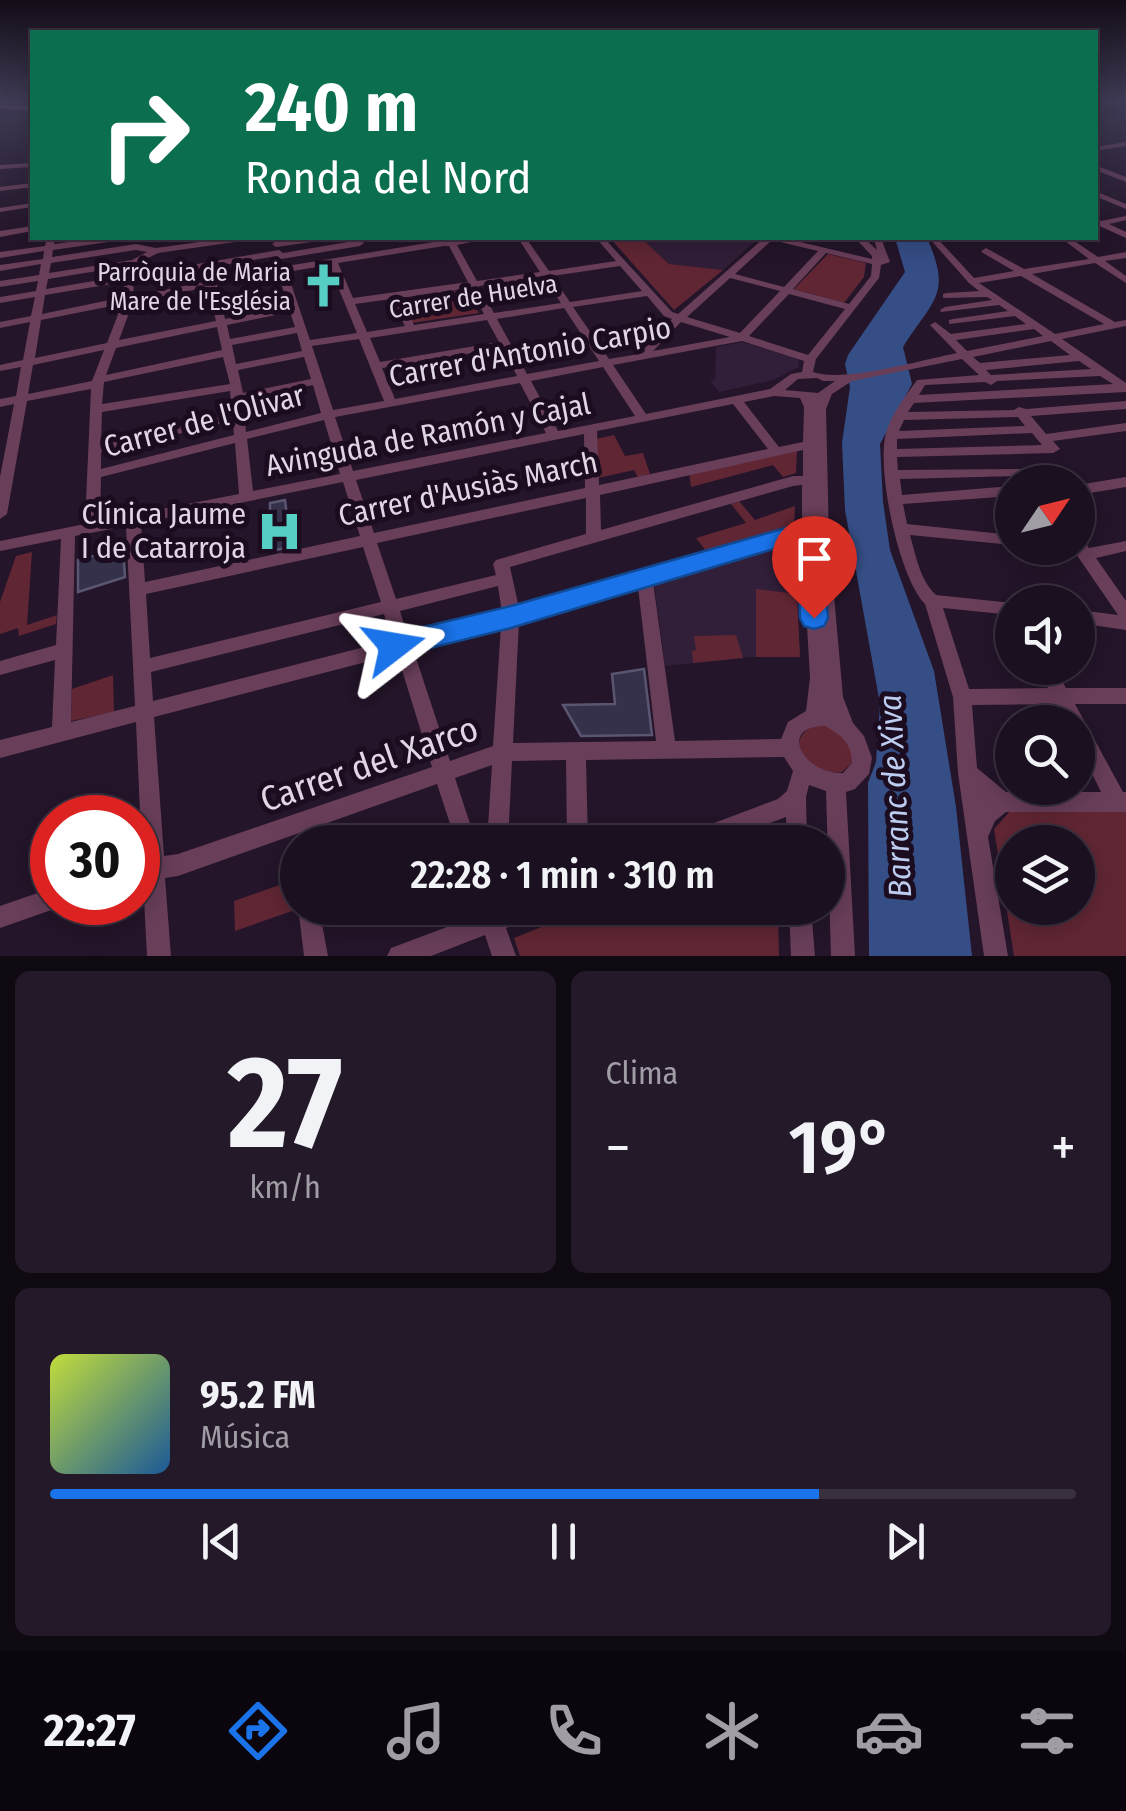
<!DOCTYPE html>
<html lang="es">
<meta charset="utf-8">
<style>
body{margin:0;font-family:"Fira Sans Condensed",sans-serif;background:#241929;color:#f1f3f6;height:100vh;display:flex;flex-direction:column;font-size:38px;white-space:nowrap}
*{box-sizing:border-box;margin:0}
p{font-size:32px;color:#a09da5}
.icon{flex:none;width:55px;height:55px;fill:none;stroke:currentColor;stroke-width:2;stroke-linecap:round;stroke-linejoin:round}
.map{position:relative;height:956px;overflow:hidden}
.panel{display:flex;flex-direction:column;gap:15px;padding:15px;background:#0f0912;flex:1}
.panel>*{flex:none}
.top-card{position:absolute;left:30px;top:30px;width:1068px;height:210px;border-radius:0px;box-shadow:0 5px 25px #0003,0 0 0 2px #39303e;background:#0b6e4f;color:#fff;overflow:hidden}
.needle{width:65px;rotate:55deg}
.buttons{position:absolute;left:995px;top:465px;display:grid;gap:20px}
.buttons a{display:grid;place-items:center;width:100px;height:100px;border-radius:50%;background:#1b1020;box-shadow:0 5px 25px #0003,0 0 0 2px #39303e;font-size:50px}
.speed{position:absolute;left:30px;top:795px;display:flex;gap:20px;font-size:50px;font-weight:700;text-align:center}
.speed>*{display:grid;place-content:center;width:130px;height:130px;border-radius:50%;background:#1b1020;box-shadow:0 5px 25px #0003,0 0 0 2px #39303e;line-height:1}
.speed .limit{border:15px solid #d22;background:#fff;color:#111}
.pin{position:absolute;display:grid;place-items:center;width:85px;height:85px;color:#fff;margin:-102px -42px;border-radius:50% 50% 50% 0;rotate:-45deg;box-shadow:0 0 10px #0007}
.pin .icon{rotate:45deg}
.me{position:absolute;width:110px;margin:-55px;rotate:76deg;stroke-linejoin:round;filter:drop-shadow(0 0 8px #0008)}
.turn{display:flex;align-items:center;gap:35px;height:210px;padding:0 50px;font-size:45px}
.turn .icon{width:130px;height:130px;stroke-width:2.5}
.turn b{display:block;font-size:70px;line-height:85px}
.big{font-size:75px;font-weight:600;line-height:1.1}
.panel .tile{flex:1;display:flex;flex-direction:column;justify-content:center;gap:15px;min-width:0;padding:0 35px;border-radius:15px;background:#241929}
.panel .dial{align-items:center;gap:0}
.dial b{font-size:130px;line-height:1}
.song{display:flex;align-items:center;gap:30px}
.cover{width:120px;height:120px;border-radius:15px;background:linear-gradient(135deg,hsl(70 70% 55%),hsl(210 70% 35%))}
.played{height:10px;border-radius:5px;background:linear-gradient(90deg,#1a73e8 75%,#39303e 75%)}
.keys{display:flex;justify-content:space-around;direction:ltr}
.heat{display:flex;justify-content:space-between;align-items:center;font-size:55px;direction:ltr}
.panel .tiles{flex:1;display:grid;gap:15px;grid-template-columns:1fr 1fr}
.tile:last-child{grid-column:span 2}
.trip{position:absolute;left:280px;top:825px;width:565px;height:100px;border-radius:50px;background:#1b1020;box-shadow:0 5px 25px #0003,0 0 0 2px #39303e;font-weight:600;line-height:100px;text-align:center}
.tab-bar{display:flex;height:160px;justify-content:space-around;align-items:center;background:#0b060d;color:#a09da5}
.tab-bar .icon{width:70px;height:70px}
.tab-bar .current{color:#1a73e8}
.tab-bar b{font-size:45px;color:#f1f3f6}
.map>svg:first-child{display:block}
.built{fill:#311e38}
.green{fill:#612634;fill-rule:evenodd}
.water{fill:#364e86}
.building{fill:#35314a;stroke:#5a5672;stroke-width:2.5}
.lines{fill:none;stroke-linecap:round;stroke-linejoin:round}
.minor{fill:#693e59;fill-rule:evenodd}
.major{fill:#b75e97;fill-rule:evenodd}
.route{fill:#1a73e8;stroke:#114b97;stroke-width:2.5}
.labels{text-anchor:middle;stroke-width:10;stroke-linejoin:round;paint-order:stroke}
.far-poi-label{font-size:25px;fill:#e0d6e4;stroke:#1b0c20;text-anchor:end}
.far-street-label{font-size:25px;fill:#e0d6e4;stroke:#1b0c20}
.street-label{font-size:30px;fill:#e0d6e4;stroke:#1b0c20}
.poi-label{font-size:30px;fill:#e0d6e4;stroke:#1b0c20;text-anchor:end}
.water-label{font-size:32px;font-style:italic;fill:#bdcdef;stroke:#1b0c20}
.near-street-label{font-size:35px;fill:#e0d6e4;stroke:#1b0c20}
</style>
<div class="map">
<svg width="1126" height="956" viewBox="0 0 1126 956">
<rect width="100%" height="100%" fill="#24152a"/>
<path class="built" d="M641 238H759L723 270 669 264Z
M743 342 798 359 799 367 773 380 719 392 710 381 715 380 716 347Z
M793 541 800 657H750L665 666 654 583Z"/>
<path class="green" d="M610 238H641L669 264 723 270 674 310Z
M828 254 866 263 864 277 844 303 794 289Z
M466 289 479 313 411 323 399 299Z
M614 435 625 456 643 453 650 474 638 477 634 470 598 478 596 439Z
M797 449 796 473 783 477 773 465 691 487 689 473Z
M739 501 755 520 795 506 794 526 707 552 696 538 746 523 731 504Z
M32 552 27 625 57 615 56 624 19 636 18 628 0 634V602L16 556Z
M756 589 797 594 800 657H756Z
M736 635 743 658 693 663 692 651 696 650 694 636Z
M113 675 114 712 71 721 72 689Z
M818 724 836 729 853 748 852 763 842 772C811 777 777 740 818 724Z
M1011 810 1126 812V956H1014L994 829ZM1012 842H1078V908H1012Z
M291 881 295 910 235 931 234 901Z
M589 908H778L779 956H520L514 938Z"/>
<path class="water" d="M895 238H927C952 295 934 298 903 347L912 384 880 444 883 502 890 550 934 671 956 807 972 956H869L868 783 876 762 880 704 845 510 842 443 850 387 845 364 848 355 905 272Z"/>
<path class="building" d="M285 500 291 547 270 551V503Z
M123 548 125 577 78 592V560Z
M644 669 652 735 581 736 563 705 615 704 612 674Z"/>
<g class="lines">
<path class="minor" d="M1126 142V146L1095 151V147Z
M32 163V167L0 169V165Z
M1095 165 1126 177V182L1095 170Z
M32 183V187L0 191V187Z
M1095 191 1126 204V209L1095 196Z
M32 203V207L0 212V208Z
M1126 216V220L1109 224 1126 232V238L1095 224V218L1101 221Z
M32 226V231L0 237V231Z
M47 238H55L54 244 101 238H119L115 241 53 250 52 257 136 244 156 248 228 238H246L242 241 158 253 134 265 48 279 46 289 123 276V269L128 266 133 269V275L279 250 283 253 360 240 364 243 360 246 281 259 277 256 133 280 134 296 268 269 446 240 445 238H453L454 240 482 238 481 240 457 245 477 281 540 272 518 238H526L549 271 616 261 596 238H604L672 312 678 314 764 238H783L872 259V256L857 240 864 238 877 250 874 239 881 238 890 262 881 265 879 278 816 359 813 372C843 383 922 360 957 353L930 325 935 322 951 334 1026 324 1015 316 949 324V320L953 319 1008 311 999 305 941 312 940 310 945 307 992 300 987 297 943 298V294L947 293 979 291 969 283 929 238H937L974 278 1014 271 983 253 981 251 986 248 1024 269 1089 259 1061 238H1070L1098 257 1126 252V258L1105 261 1126 276V283L1095 263 1032 274 1115 322 1126 320V326L1062 339 1126 383V392L914 403 908 412 1014 410 1019 407 1026 409 1126 401V409L1031 416 1046 434 1126 423V431L1053 441 1060 449 1053 453 897 457 898 470 1028 469 1030 472 1023 476 900 479 902 495 1012 486V496L903 504 907 524 1012 535V545L910 535C916 556 920 580 936 595L1012 603V615L943 608 969 689 1048 688 1037 668H1055L1066 688H1126V704H1075L1123 792H1126V812H1006L995 821 988 837 1008 956H984L958 773 953 697 925 604C899 578 876 469 886 433 891 414 906 396 917 380L979 375 962 359 852 381 832 394 826 409 829 539 843 697 853 723 864 736 872 758 869 774 855 789 846 792 855 956H831L826 791 809 785 806 797 807 842H787L786 817 719 842H682L685 834 778 799 787 791 793 771 784 757 586 760 588 842H567L566 760 512 761 508 842H487L492 765 455 778 476 842H456L437 784 178 876 165 878 171 956H147L143 880 138 881V859L142 858 136 722 0 758V740L52 727 55 660 0 675V661L56 645 61 539 0 551V541L85 524 91 389 27 401 7 514 0 519V477L14 404 0 407V399L16 396 21 367 0 371V365L23 360 30 322 0 328V322L31 316 35 297 0 303V297L36 291 38 281 0 287V281L39 275 41 264 0 271V265L43 259 44 251 0 258V252L45 246ZM772 240 818 251 784 287 735 274ZM444 246H449L468 282 353 298 338 263ZM136 250 147 252 132 260 49 273 51 263ZM826 253 872 264 871 276 849 304 793 289ZM329 265 357 333 310 340 287 272ZM620 266 642 291 570 302 552 276ZM278 273 288 306 225 319 217 285ZM1021 276 1104 324 1055 334 979 283ZM543 277 561 303 494 313 479 286ZM730 278 780 291 740 333 687 317ZM124 282V297L42 314 45 295ZM208 287 216 321 119 340 133 302ZM470 288 484 314 414 325 401 298ZM789 294 845 309 808 355 749 336ZM647 296 664 316 672 319 639 354 609 359 573 307ZM391 299 405 326 367 332 355 304ZM122 304 107 343 35 358 41 320ZM564 308 599 361 527 374 497 319ZM290 312 295 327 230 339 227 325ZM487 320 499 342 380 362 370 338ZM681 322 730 337 653 351ZM217 327 222 350 106 375 116 348ZM1034 329 1043 336 967 351 956 340ZM297 333 302 351 236 364 232 345ZM359 339 384 401 333 410 312 346ZM742 341 804 361 802 372 791 374 770 389 646 414 613 365ZM1051 341 1070 355 980 363 973 357ZM502 348 517 376 395 399 382 368ZM104 350 92 381 28 394 33 365ZM223 357 230 384 102 404 104 382ZM304 357 311 379 243 393 238 370ZM1079 361 1091 369 991 375 986 370ZM603 367 635 416 558 431 531 381ZM1100 376 1113 384 919 395 925 385 985 382 991 385 997 381ZM817 378 823 381H835L818 393 785 390 798 379ZM520 383 546 433 353 471 335 417ZM313 385 321 413 246 432 243 400ZM230 391 232 414 101 444 102 412ZM774 396 800 398 804 407 803 442 779 447 744 402ZM733 404 768 449 599 485 597 431ZM1018 417 1025 426 899 431 904 420ZM324 420 340 474 253 491 247 439ZM233 421 234 435 101 469V452ZM1032 433 1042 445 897 449V439ZM584 434 585 488 374 533 356 480ZM235 443 239 494 100 521 101 477ZM803 450V476H793L601 530 600 495ZM343 482 360 536 145 582 141 523ZM802 485V529L519 608 510 567 793 486ZM586 498V534L496 560 493 564 496 575 396 599 377 543ZM126 526 135 706 71 722 75 536ZM802 539 810 678 806 711 788 722 781 739 675 741 653 582ZM363 547 381 602 150 658 146 594ZM498 586 502 613 408 636 400 611ZM638 587 656 741 513 743 519 621ZM384 614 392 640 153 701 151 672ZM501 626 493 746 450 761 413 649ZM397 654 432 767 178 854 164 856 154 717ZM1056 704 1065 722H1078V745L1101 792H1006L977 768 972 705ZM825 726C842 735 852 744 852 763L843 773C802 774 778 726 825 726Z
M304 238H323L319 241 276 247 272 244 276 241Z
M1126 477V487L1078 495V485Z
M1078 539 1083 540 1089 548 1126 541V551L1096 558 1126 601V630L1078 623V610L1118 615 1072 548H1078Z
M52 888V902H62L60 907 0 928V906Z
M298 906 319 908 328 956H304Z
M477 908H539L536 916 506 928 516 956H492L485 935 431 956H387L391 948 479 915Z
M789 908H811L815 956H791Z"/>
<path class="major" d="M0 104 32 107V111L0 108Z"/>
</g>
<linearGradient id="sky" x2="0" y2="1"><stop stop-color="#140c17"/><stop offset="0.43" stop-color="#3f3b55"/><stop offset="1" stop-color="#3f3b55" stop-opacity="0"/></linearGradient>
<rect width="1126" height="235" fill="url(#sky)"/>
<path class="route" d="M803 523 818 526 821 532 828 618 824 626 814 629 804 626 800 618 797 542 511 628 394 657 384 654 380 646 384 637 394 634 511 606Z"/>
<defs>
<symbol id="church-bare" viewBox="-9 -9 18 18"><path d="M-1.2-6h2.4v3.5h3.3v2.4h-3.3V6h-2.4V-.1h-3.3v-2.4h3.3Z" fill="#56cec4" stroke="#1b0c20" stroke-width="2.5" paint-order="stroke"/></symbol>
<symbol id="hospital-bare" viewBox="-9 -9 18 18"><path d="M-5-5h3v3.5h4V-5h3V5h-3V1.5h-4V5h-3Z" fill="#56cec4" stroke="#1b0c20" stroke-width="2.5" paint-order="stroke"/></symbol>
</defs>
<g fill-rule="evenodd">
<use href="#church-bare" x="292" y="254" width="63" height="63"/>
<use href="#hospital-bare" x="248" y="500" width="63" height="63"/>
</g>
<g class="labels">
<g class="far-poi-label">
<text x="291" y="281">Parròquia de Maria<tspan x="291" dy="29">Mare de l'Església</tspan></text>
</g>
<g class="far-street-label">
<text transform="translate(473 296) rotate(-9)" y="9">Carrer de Huelva</text>
</g>
<g class="street-label">
<text transform="translate(530 352) rotate(-10)" y="10">Carrer d'Antonio Carpio</text>
<text transform="translate(204 421) rotate(-15)" y="10">Carrer de l'Olivar</text>
<text transform="translate(428 435) rotate(-11)" y="10">Avinguda de Ramón y Cajal</text>
<text transform="translate(468 489) rotate(-12)" y="10">Carrer d'Ausiàs March</text>
</g>
<g class="poi-label">
<text x="246" y="524">Clínica Jaume<tspan x="246" dy="34">I de Catarroja</tspan></text>
</g>
<g class="water-label">
<text transform="translate(895 796) rotate(-93)" y="11">Barranc de Xiva</text>
</g>
<g class="near-street-label">
<text transform="translate(369 764) rotate(-19)" y="12">Carrer del Xarco</text>
</g>
</g>
</svg>
<div class="buttons">
<a><svg class="needle" viewBox="-14 -14 28 28"><path d="M0-13l5 13h-10z" fill="#e53935"/><path d="M0 13l5-13h-10z" fill="#a09da5"/></svg></a>
<a><svg class="icon" aria-label="sound" viewBox="0 0 24 24"><path d="M4 9h4l5-4v14l-5-4H4zM17 9q2 3 0 6"/></svg></a>
<a><svg class="icon" aria-label="search" viewBox="0 0 24 24"><circle cx="10" cy="10" r="6"/><path d="M15 15l6 6"/></svg></a>
<a><svg class="icon" aria-label="layers" viewBox="0 0 24 24"><path d="M12 4l9 5-9 5-9-5zM3 14l9 5 9-5"/></svg></a>
</div>
<div class="speed"><div class="limit">30</div></div>
<div class="pin" style="left:814px;top:618px;background:#d93025"><svg class="icon" aria-label="arrive" viewBox="0 0 24 24"><path d="M6 21V4h12l-3 4 3 4H6"/></svg></div>
<svg class="me" style="left:394px;top:646px" viewBox="-20 -20 40 40"><path d="M0-17L14 15 0 8-14 15z" fill="#1a73e8" stroke="#fff" stroke-width="4"/></svg>
<div class="trip">22:28 · 1 min · 310 m</div>
<div class="top-card">
<div class="turn"><svg class="icon" aria-label="right" viewBox="0 0 24 24"><path d="M7 20v-9h11M14 6l5 5-5 5"/></svg><div><b>240 m</b>Ronda del Nord</div></div>
</div>
</div>
<section class="panel">
<div class="tiles">
<div class="tile dial"><b>27</b><p>km/h</p></div>
<div class="tile"><p>Clima</p>
<div class="heat"><a>−</a><b class="big">19°</b><a>+</a></div>
</div>
<div class="tile">
<div class="song"><i class="cover"></i><div><b>95.2 FM</b><p>Música</p></div></div>
<div class="played"></div>
<div class="keys"><svg class="icon" aria-label="previous" viewBox="0 0 24 24"><path d="M18 5L8 12l10 7zM5 5v14"/></svg><svg class="icon" aria-label="pause" viewBox="0 0 24 24"><path d="M8 5v14M16 5v14"/></svg><svg class="icon" aria-label="next" viewBox="0 0 24 24"><path d="M6 5l10 7-10 7zM19 5v14"/></svg></div>
</div>
</div>
</section>
<nav class="tab-bar">
<b>22:27</b>
<svg class="icon current" aria-label="directions" viewBox="0 0 24 24"><path d="M12 3l9 9-9 9-9-9zM9 14v-3h6M13 9l2 2-2 2"/></svg>
<svg class="icon" aria-label="music" viewBox="0 0 24 24"><path d="M9 18V5l10-2v13"/><circle cx="6" cy="18" r="3"/><circle cx="16" cy="16" r="3"/></svg>
<svg class="icon" aria-label="phone" viewBox="0 0 24 24"><path d="M5 4h4l2 5-3 2q2 4 5 5l2-3 5 2v4C11 20 4 13 5 4z"/></svg>
<svg class="icon" aria-label="climate" viewBox="0 0 24 24"><path d="M12 3v18M4 7l16 10M4 17L20 7"/></svg>
<svg class="icon" aria-label="car" viewBox="0 0 24 24"><path d="M5 17H2v-5l4-1 3-4h7l3 4 3 1v5h-3M9 17h6M6 11h13"/><circle cx="7" cy="17" r="2"/><circle cx="17" cy="17" r="2"/></svg>
<svg class="icon" aria-label="filters" viewBox="0 0 24 24"><path d="M4 7h16M4 17h16"/><circle cx="9" cy="7" r="2"/><circle cx="15" cy="17" r="2"/></svg>
</nav>
